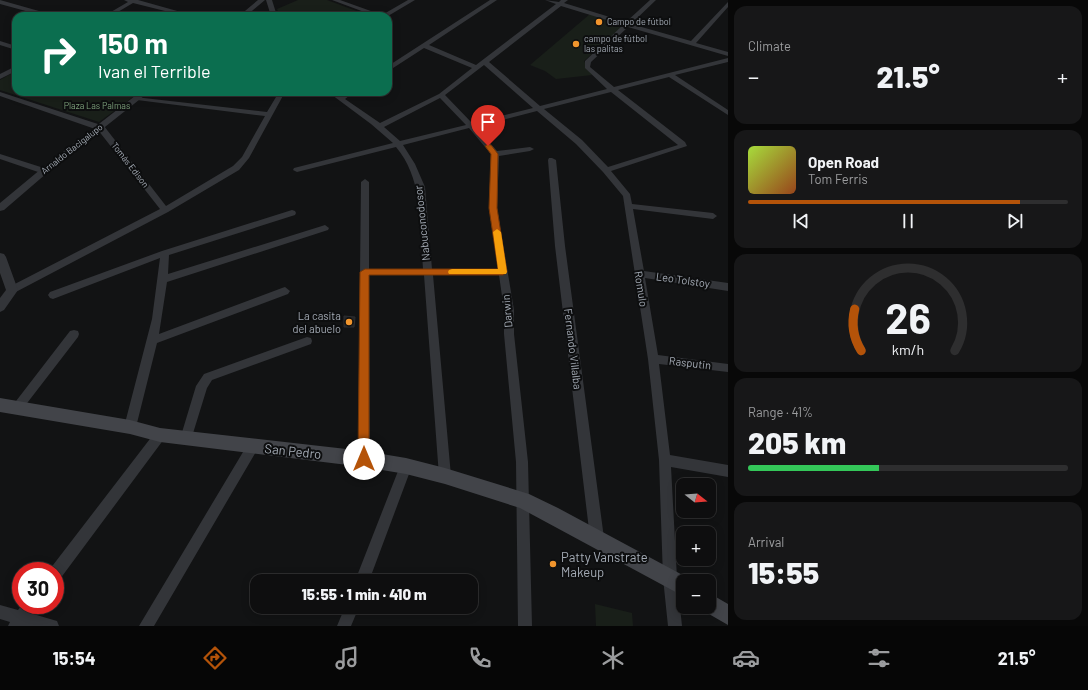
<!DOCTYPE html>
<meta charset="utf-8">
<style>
body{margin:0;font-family:Barlow,sans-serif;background:#171718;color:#f1f3f6;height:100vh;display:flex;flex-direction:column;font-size:15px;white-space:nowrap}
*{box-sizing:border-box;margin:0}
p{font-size:13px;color:#9b9c9e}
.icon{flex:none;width:22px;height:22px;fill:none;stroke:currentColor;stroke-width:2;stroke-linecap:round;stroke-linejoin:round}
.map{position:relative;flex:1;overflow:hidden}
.side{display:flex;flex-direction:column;gap:6px;padding:6px;background:#080808;width:360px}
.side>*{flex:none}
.banner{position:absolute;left:12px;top:12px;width:380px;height:84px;border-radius:12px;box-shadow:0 2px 10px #0003,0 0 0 1px #2e2e2f;background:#0b6e4f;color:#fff;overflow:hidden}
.needle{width:26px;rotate:107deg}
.fabs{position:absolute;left:676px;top:478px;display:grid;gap:8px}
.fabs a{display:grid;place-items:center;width:40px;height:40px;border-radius:8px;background:#0e0e0f;box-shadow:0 2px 10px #0003,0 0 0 1px #2e2e2f;font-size:20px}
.speed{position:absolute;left:12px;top:562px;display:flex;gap:8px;font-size:20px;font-weight:700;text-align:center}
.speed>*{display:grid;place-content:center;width:52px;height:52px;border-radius:50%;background:#0e0e0f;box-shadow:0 2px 10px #0003,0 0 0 1px #2e2e2f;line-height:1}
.speed .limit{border:6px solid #d22;background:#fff;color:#111}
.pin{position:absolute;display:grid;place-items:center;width:34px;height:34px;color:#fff;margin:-41px -17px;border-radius:50% 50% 50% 0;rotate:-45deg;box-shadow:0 0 4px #0007}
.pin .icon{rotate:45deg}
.me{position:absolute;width:44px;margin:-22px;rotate:0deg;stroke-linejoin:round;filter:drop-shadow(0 0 3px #0008)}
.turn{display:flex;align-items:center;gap:14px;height:84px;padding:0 20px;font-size:18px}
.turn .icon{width:52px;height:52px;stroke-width:2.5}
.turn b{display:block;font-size:28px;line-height:34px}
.big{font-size:30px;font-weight:800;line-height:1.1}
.side .tile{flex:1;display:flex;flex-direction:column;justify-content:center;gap:6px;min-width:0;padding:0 14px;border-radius:12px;background:#171718}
.side .dial{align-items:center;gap:0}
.dial svg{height:104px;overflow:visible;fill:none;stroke:#2e2e2f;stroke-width:7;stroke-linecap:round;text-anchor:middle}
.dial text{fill:#f1f3f6;stroke:none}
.song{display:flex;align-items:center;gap:12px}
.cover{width:48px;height:48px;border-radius:6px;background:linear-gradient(135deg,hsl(80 70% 55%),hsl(20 70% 35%))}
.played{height:4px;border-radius:2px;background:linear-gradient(90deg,#b45309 85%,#2e2e2f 85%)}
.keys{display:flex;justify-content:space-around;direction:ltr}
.heat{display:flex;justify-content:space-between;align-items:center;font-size:22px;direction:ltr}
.charge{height:6px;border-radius:3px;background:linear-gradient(90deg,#34c759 41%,#2e2e2f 0)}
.trip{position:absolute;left:250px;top:574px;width:228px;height:40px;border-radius:12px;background:#0e0e0f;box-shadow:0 2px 10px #0003,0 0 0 1px #2e2e2f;font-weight:800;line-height:40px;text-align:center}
.dock{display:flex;height:64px;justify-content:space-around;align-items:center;background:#060606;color:#9b9c9e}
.dock .icon{width:28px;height:28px}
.dock .active{color:#b45309}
.dock b{font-size:18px;color:#f1f3f6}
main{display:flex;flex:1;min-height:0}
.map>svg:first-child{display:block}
.green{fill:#191f19}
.building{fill:#252628;stroke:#2c2d30}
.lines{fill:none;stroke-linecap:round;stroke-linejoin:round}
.minor{fill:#333539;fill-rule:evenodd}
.tertiary{fill:#333539;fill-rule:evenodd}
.secondary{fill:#424449;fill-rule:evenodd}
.route{fill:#b45309;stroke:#753606}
.slow{fill:#f59e0b}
.poi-dot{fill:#f1952d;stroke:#0d0e0f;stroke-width:1.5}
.labels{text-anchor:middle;stroke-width:4;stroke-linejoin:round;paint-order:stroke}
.far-poi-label{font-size:9px;fill:#a4abb5;stroke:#0d0e0f;text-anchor:start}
.far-park-label{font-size:9px;fill:#7da07b;stroke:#0d0e0f}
.far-street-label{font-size:9px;fill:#a4abb5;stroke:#0d0e0f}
.street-label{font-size:11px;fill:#a4abb5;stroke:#0d0e0f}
.poi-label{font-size:11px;fill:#a4abb5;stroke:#0d0e0f;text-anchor:end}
.near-street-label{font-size:13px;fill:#a4abb5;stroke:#0d0e0f}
.near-poi-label{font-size:13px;fill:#a4abb5;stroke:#0d0e0f;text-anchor:start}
</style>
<main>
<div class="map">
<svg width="728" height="626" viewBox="0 0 728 626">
<rect width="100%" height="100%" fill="#121314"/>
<path class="green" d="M298 0H327L370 16H280L277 9Z
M590 14 625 25 584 61 592 75 556 79 545 71 530 65Z
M16 71V92H140L99 122 0 90V80Z
M595 604 632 613 633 626H596Z"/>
<path class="building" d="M344 316 355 317 354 327H344Z"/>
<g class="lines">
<path class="minor" d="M0 0 53 15 54 16H44L0 4Z
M124 0H138L195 16H185L133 3 111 16H104L128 2Z
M266 0H272L277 16H271Z
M332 0H340L382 15 408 0H415L388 16H375Z
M490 0H497L429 45 476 65 556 4 545 0 559 2 561 0H568L564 3 626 22 650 0H656L631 24 691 41 728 2V7L696 43 728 52V56L628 27 591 62 590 67 614 87 728 58V62L675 75 728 110V115L669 77 618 90 685 142 687 146 611 171 630 194 632 204 713 213 717 216 713 219 633 209 644 271 728 283V291L645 278 658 355 728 364V372L659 364 670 455 728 465V477L671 467 677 578 682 626H668L663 578 659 460 648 359 623 196 603 172 576 144 537 111 476 127 497 151 530 147 534 149 530 151 499 156 497 208 514 310V334L528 462 532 626H518L516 462 504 334V310L499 275H433L451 476 449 480 445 482 441 480 439 476 424 275H369L370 459 368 463 364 465 360 463 358 459 361 182 365 179 369 182V269H423C420 228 424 180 396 147L297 172 293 170 294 168 393 143 371 124 328 92H335L340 96 346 92H354L345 99 380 123 439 94 472 68 424 48 390 70 388 71V66ZM561 6 623 25 585 61V68L607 89 540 106 489 62ZM484 65 533 108 472 123 445 95ZM611 92 678 145 608 167 582 140 544 109ZM440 98 466 125 400 141 384 127ZM469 128 491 154 489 208 498 269H432L425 187 415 164 403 145Z
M0 41 16 46V50L0 45Z
M16 66V71L0 79V74Z
M0 92 104 126 166 206 233 166 242 157 265 116 137 100 134 98 135 97 267 112 279 92H285L249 158 239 170 168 212 12 294 9 293 7 290 9 287 160 209 98 130 0 96Z
M0 154 47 169 48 171 44 173H41L0 159Z
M549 158H552L556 160 565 246 604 538 602 543 597 545 592 543 590 538 555 246 548 160Z
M292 210 295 211 296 213 295 215 169 255 168 274 322 226 325 225 329 228 328 230 167 282 159 334 282 288 285 287 290 291 288 294 157 343 136 427 134 431 130 432 126 431 124 427 152 319 160 258 53 299 50 298 48 295 50 292 162 251Z
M74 330 78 331 79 334 78 337 21 411 17 413 13 411 11 408 13 405 70 331Z
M307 337 311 338 312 341 311 344 212 380 207 388 190 443 186 444 182 443 180 439 196 386 204 374Z
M160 430 164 431 166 435 164 439 60 579 55 581V571H49L50 569 156 431Z
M253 441 257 442 259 446 257 450 154 626H139L249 442Z
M406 460 410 462 412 466 369 581H355L400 466 402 462Z
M0 605 18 610 22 605H38L33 614 57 621 59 626H8L10 622 0 619Z
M345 607H359L351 626H337Z"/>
<path class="tertiary" d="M258 0H265L246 16H239Z
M140 92H149L47 173 4 210 0 211V203L41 169Z
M0 253 4 254 6 257 18 290 4 310 0 312V298L6 290 0 273Z"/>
<path class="secondary" d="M0 398 130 420 160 428 364 451 406 458 445 468 529 494 558 508 690 579 691 581H683V596L520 508 445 484 406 474 364 467 160 442 130 434 0 412Z
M709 593 728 604V625L702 610 701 607H709Z"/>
</g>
<path class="route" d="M488 144 491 145 498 154 497 208 507 272 503 275H369V459L368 462 364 464 360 462 358 459 360 272 365 269H498L489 208 491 154 485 146Z"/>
<path class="slow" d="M497 229 501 232 507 272 506 274H449L448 272 449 270 452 269H498L493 232Z"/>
<g class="poi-dot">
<circle cx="599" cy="22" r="4"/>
<circle cx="576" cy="44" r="4"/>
<circle cx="349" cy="322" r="4"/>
<circle cx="553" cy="564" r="4"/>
</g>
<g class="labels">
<g class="far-poi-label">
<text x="607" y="25">Campo de fútbol</text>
<text x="584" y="42">campo de fútbol<tspan x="584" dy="10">las palitas</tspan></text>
</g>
<g class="far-park-label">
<text x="97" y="109">Plaza Las Palmas</text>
</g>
<g class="far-street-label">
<text transform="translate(72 149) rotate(-38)" y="3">Arnaldo Bacigalupo</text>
<text transform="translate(130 165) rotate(52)" y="3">Tomás Edison</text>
</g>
<g class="street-label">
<text transform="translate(422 223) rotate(-96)" y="4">Nabuconodosor</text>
<text transform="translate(683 280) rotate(8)" y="4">Leo Tolstoy</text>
<text transform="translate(641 289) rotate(81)" y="4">Romulo</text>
<text transform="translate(507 311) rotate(-95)" y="4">Darwin</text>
<text transform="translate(573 349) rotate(83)" y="4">Fernando Villalba</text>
<text transform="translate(690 363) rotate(7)" y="4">Rasputin</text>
</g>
<g class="poi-label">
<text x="341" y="320">La casita<tspan x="341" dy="13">del abuelo</tspan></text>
</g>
<g class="near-street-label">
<text transform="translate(293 451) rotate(6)" y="5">San Pedro</text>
</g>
<g class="near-poi-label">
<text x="561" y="562">Patty Vanstrate<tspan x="561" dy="15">Makeup</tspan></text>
</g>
</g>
</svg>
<div class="fabs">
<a><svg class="needle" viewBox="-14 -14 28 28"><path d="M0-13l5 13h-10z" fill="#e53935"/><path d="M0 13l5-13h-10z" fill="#9b9c9e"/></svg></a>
<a>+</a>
<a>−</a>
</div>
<div class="speed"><div class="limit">30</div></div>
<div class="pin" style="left:488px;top:146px;background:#d93025"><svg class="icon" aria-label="arrive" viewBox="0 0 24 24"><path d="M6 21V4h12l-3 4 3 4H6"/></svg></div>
<svg class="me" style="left:364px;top:459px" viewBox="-20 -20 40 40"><circle r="19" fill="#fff"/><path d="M0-13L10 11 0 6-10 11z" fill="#b45309"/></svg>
<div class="trip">15:55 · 1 min · 410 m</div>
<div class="banner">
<div class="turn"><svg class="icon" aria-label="right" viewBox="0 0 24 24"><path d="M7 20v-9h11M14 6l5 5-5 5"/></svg><div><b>150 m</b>Ivan el Terrible</div></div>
</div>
</div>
<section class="side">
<div class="tile"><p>Climate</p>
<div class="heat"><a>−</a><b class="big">21.5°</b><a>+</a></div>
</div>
<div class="tile">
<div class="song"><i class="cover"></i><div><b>Open Road</b><p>Tom Ferris</p></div></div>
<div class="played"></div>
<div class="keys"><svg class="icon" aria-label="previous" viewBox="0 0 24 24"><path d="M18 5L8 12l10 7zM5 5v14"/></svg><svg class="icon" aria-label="pause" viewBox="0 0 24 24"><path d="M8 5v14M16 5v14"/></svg><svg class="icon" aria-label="next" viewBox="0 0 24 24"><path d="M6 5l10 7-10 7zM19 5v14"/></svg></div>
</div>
<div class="tile dial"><svg viewBox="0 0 100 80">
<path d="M14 69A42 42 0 1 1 86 69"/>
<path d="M14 69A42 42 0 0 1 9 37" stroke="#b45309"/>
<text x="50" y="56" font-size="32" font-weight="700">26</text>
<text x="50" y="72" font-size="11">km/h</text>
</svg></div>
<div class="tile"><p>Range · 41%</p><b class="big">205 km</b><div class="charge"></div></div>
<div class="tile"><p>Arrival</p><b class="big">15:55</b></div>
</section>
</main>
<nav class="dock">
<b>15:54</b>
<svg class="icon active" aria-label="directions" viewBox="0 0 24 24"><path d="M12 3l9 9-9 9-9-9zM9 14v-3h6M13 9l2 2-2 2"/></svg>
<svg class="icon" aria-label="music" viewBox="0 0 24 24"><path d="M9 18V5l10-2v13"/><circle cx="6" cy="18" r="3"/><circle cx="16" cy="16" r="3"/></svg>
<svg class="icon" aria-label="phone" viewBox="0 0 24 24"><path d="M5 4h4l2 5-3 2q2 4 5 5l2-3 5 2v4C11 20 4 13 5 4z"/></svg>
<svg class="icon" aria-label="climate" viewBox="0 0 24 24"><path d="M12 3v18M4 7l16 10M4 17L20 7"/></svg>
<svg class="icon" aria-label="car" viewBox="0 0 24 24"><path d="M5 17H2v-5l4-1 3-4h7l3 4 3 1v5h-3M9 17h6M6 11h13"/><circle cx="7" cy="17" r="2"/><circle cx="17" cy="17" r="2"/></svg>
<svg class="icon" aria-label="filters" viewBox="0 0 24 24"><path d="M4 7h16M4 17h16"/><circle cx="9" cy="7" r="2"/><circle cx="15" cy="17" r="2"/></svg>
<b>21.5°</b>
</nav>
